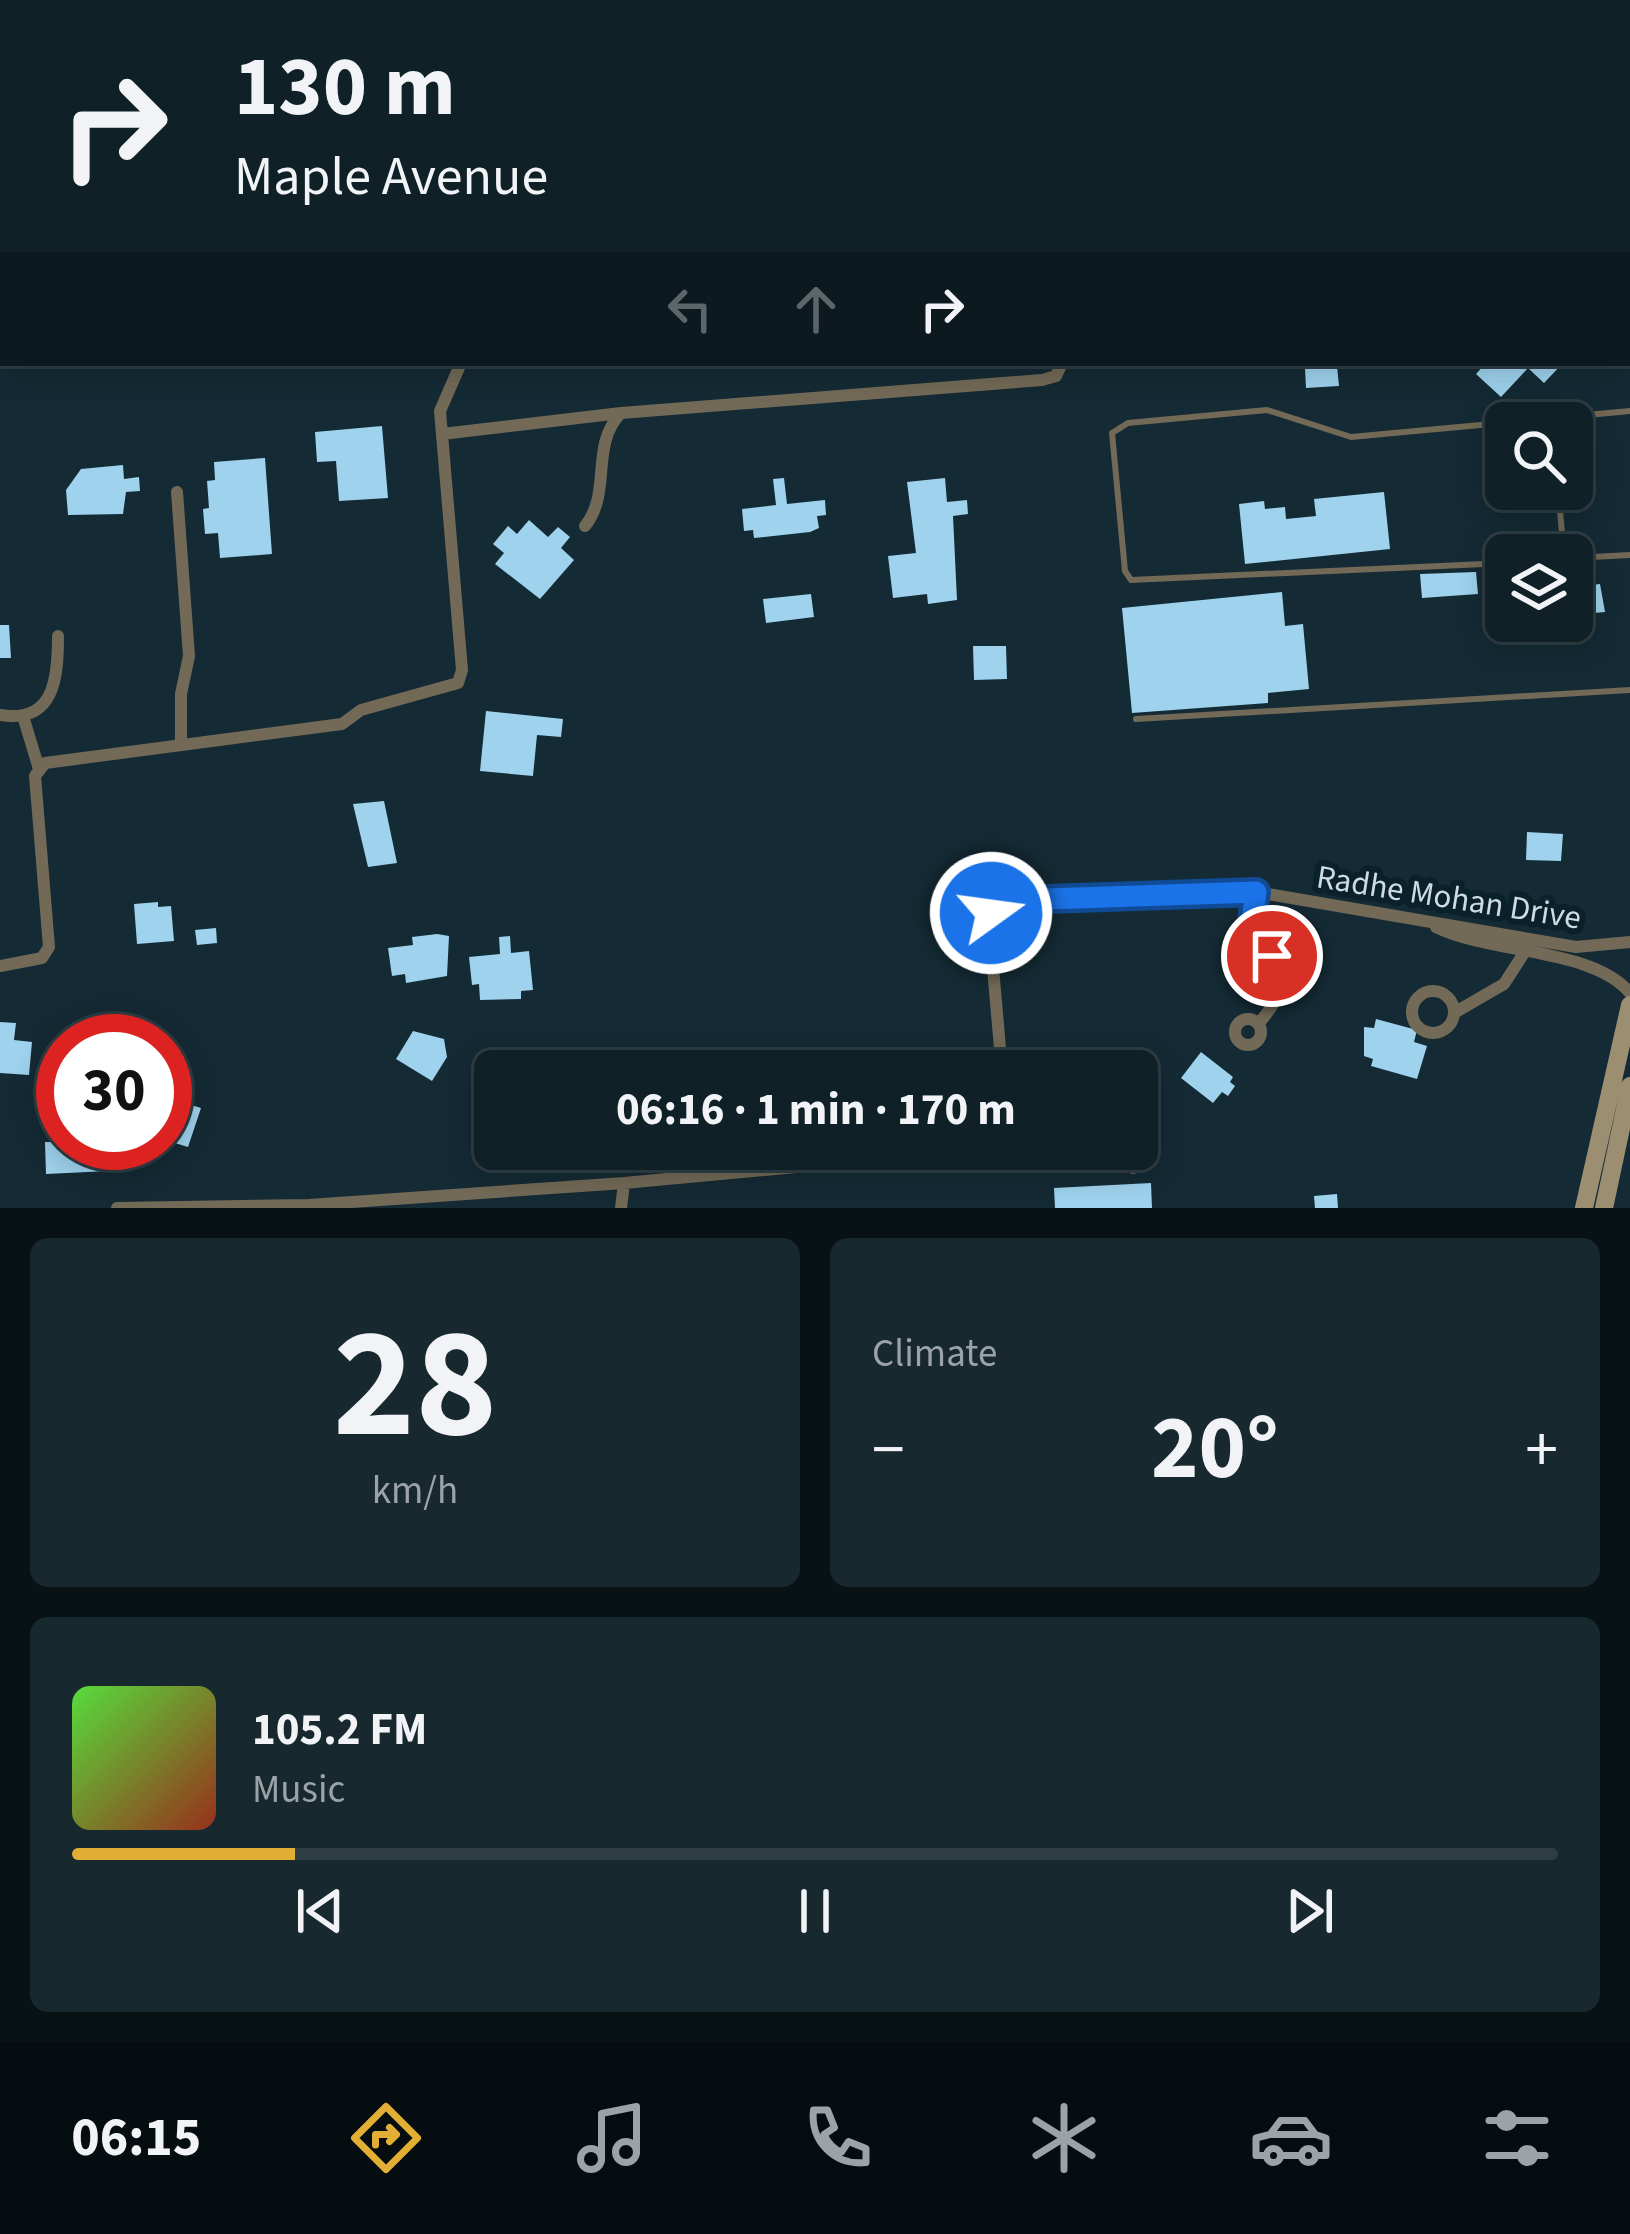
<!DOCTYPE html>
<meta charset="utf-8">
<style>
body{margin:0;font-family:"Source Sans 3",sans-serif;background:#18282f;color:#f1f3f6;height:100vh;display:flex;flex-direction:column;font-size:45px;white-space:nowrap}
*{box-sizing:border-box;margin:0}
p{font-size:39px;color:#9ba3a7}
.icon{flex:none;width:66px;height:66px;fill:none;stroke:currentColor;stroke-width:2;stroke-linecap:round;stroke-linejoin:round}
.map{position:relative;height:1208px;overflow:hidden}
.sheet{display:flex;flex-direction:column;gap:30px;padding:30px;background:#081215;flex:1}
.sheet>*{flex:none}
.guide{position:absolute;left:0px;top:0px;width:1632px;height:366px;box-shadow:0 6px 30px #0003,0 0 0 3px #2f3e44;background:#0f2027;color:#f1f3f6;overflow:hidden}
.tools{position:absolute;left:1485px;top:402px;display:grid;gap:24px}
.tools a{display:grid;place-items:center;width:108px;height:108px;border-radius:18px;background:#0f2027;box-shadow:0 6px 30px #0003,0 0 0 3px #2f3e44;font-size:60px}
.speed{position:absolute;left:36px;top:1014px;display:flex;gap:24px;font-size:60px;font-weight:700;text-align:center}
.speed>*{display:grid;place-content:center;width:156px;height:156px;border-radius:50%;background:#0f2027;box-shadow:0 6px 30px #0003,0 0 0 3px #2f3e44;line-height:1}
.speed .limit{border:18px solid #d22;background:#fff;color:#111}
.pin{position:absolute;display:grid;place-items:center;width:102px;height:102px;color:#fff;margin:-51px;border:6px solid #fff;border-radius:50%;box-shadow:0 3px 12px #0007}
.me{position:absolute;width:132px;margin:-66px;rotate:76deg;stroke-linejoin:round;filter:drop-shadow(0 0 9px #0008)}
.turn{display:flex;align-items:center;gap:42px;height:252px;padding:0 36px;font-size:54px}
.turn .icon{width:156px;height:156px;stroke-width:2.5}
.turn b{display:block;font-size:84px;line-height:102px}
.lanes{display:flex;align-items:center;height:114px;padding:0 36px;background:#0003;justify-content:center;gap:60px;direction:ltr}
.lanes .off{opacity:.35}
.big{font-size:90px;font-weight:700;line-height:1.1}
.sheet .widget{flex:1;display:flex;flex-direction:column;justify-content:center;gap:18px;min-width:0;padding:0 42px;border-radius:18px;background:#18282f}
.sheet .dial{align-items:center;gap:0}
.dial b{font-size:156px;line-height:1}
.song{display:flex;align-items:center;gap:36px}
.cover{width:144px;height:144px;border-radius:18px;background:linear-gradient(135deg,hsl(110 70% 55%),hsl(10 70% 35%))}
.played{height:12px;border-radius:6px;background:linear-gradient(90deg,#e1af34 15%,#2f3e44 15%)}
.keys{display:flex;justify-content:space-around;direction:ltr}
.heat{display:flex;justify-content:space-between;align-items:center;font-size:66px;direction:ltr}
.sheet .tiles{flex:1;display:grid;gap:30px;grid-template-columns:1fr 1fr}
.widget:last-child{grid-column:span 2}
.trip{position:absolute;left:474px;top:1050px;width:684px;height:120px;border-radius:18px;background:#0f2027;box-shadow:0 6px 30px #0003,0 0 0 3px #2f3e44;font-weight:700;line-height:120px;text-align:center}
.menu{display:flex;height:192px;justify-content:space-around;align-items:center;background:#060d10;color:#9ba3a7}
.menu .icon{width:84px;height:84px}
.menu .on{color:#e1af34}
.menu b{font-size:54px;color:#f1f3f6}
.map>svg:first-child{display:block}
.building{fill:#9ed2ed}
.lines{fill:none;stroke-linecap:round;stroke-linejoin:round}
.lane{stroke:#726956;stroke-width:6}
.street{stroke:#726956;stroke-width:12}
.secondary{stroke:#9c8e71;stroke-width:18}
.route-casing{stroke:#114b97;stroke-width:30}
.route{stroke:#1a73e8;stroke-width:21}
.labels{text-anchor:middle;stroke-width:12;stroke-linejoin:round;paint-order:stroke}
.street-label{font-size:33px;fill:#cedbe2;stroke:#0a202a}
</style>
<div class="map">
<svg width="1630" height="1208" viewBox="0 0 1630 1208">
<rect width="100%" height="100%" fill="#142a34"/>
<path class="building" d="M1486 363H1563L1544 383 1528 368 1501 397 1476 374Z
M1337 366 1339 386 1306 388 1305 369Z
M382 426 388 498 339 501 336 461 317 462 315 432Z
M265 458 272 554 220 558 218 533 205 534 203 509 209 508 207 481 215 480 214 462Z
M123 465 124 479 139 477 140 491 126 492 123 514 68 515 66 490 81 469Z
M784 478 787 504 825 500 826 515 817 516 819 528 810 532 754 538 753 530 744 531 742 509 776 505 773 479Z
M945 478 947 502 967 500 968 514 953 516 957 600 928 604 927 594 893 598 888 556 916 553 907 482Z
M1384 492 1390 549 1245 564 1239 504 1264 501 1265 509 1285 507 1286 519 1316 516 1314 499Z
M529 520 548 537 558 527 570 537 561 548 574 560 540 599 495 564 504 553 493 544 508 526 517 534Z
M1572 565H1590L1591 585 1600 584 1605 612 1572 615Z
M1476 572 1478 594 1422 598 1420 574Z
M1282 592 1285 626 1303 624 1309 689 1268 693V703L1132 713 1122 608Z
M811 594 814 617 766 623 763 599Z
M0 625H9L11 658H0Z
M973 646H1006L1007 679 974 680Z
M486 711 563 719 561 737 537 735 533 776 480 771Z
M384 801 397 863 368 867 353 804Z
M1527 832 1563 834 1561 861 1526 860Z
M158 902V907L171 906 174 941 137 944 134 904Z
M216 928 217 943 197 945 195 930Z
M437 934 449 936 447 976 406 983 405 974 392 976 388 948 413 945 412 937Z
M510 936 511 953 529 951 533 990 521 991V999L480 1000 479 984 472 985 469 957 500 954 499 937Z
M1376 1019 1417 1030 1414 1042 1427 1046 1417 1079 1371 1066 1373 1059 1364 1056V1027L1374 1028Z
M0 1022 16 1023 14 1040 32 1042 29 1075 0 1073Z
M413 1031 444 1039 447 1057 432 1081 396 1059Z
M1201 1052 1233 1077 1230 1082 1235 1086 1228 1096 1222 1092 1213 1103 1181 1078Z
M165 1097 201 1108 188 1147 165 1140Z
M45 1142 107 1143 109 1171 46 1174Z
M1151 1183 1152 1208H1055L1054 1188Z
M1337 1194 1338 1208H1315L1314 1196Z"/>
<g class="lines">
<path class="lane" d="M1130 0V3
M1558 489 1564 555
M1572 558 1630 555
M1506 563 1131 580 1125 571 1112 433 1128 423 1267 410 1351 437 1630 411
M1136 719 1630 690"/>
<path class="street" d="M31 0 32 3
M423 0V3
M921 0V3
M1216 3 1249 0
M1629 128H1630
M1629 314H1630
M442 434 621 413 1042 380 1056 376 1062 363
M177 492 189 656 181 694V744
M585 526C612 493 590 446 620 414
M0 715C55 724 58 677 58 636
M23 716 39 769
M1256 892 1250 935C1256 947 1262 947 1271 955 1296 976 1274 1006 1258 1024
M1436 927C1491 954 1593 948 1630 993
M0 966 42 958 49 947 35 776 45 763 342 724 361 710 458 683 462 670 440 411 461 363
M1412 1012a21 21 0 1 1 42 0a21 21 0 1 1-42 0Z
M1454 1013 1504 984 1524 953
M1235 1032a13 13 0 1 1 26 0a13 13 0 1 1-26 0Z
M1002 1071 989 922 996 908 1015 900 1256 892 1576 947 1630 942
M1132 1149 1133 1168
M117 1208 309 1205 624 1183 990 1149
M621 1208 624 1183"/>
<path class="secondary" d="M1584 1208 1630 1005
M1604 1208 1630 1086"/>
</g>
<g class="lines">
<defs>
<path id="route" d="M991 913 1015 900 1256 892 1250 935 1272 956"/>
</defs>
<use href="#route" class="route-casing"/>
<use href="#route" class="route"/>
</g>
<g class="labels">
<g class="street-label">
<text transform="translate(1449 896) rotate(9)" y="12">Radhe Mohan Drive</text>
</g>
</g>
</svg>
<div class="tools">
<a><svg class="icon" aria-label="search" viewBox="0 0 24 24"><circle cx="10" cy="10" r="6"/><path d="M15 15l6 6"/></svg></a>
<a><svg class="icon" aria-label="layers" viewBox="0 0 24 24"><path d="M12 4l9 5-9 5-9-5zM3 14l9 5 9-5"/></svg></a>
</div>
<div class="speed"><div class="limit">30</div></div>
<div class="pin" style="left:1272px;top:956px;background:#d93025"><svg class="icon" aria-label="arrive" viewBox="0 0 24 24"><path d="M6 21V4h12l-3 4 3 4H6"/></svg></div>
<svg class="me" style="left:991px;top:913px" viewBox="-20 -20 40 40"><circle r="17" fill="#1a73e8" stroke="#fff" stroke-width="3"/><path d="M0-11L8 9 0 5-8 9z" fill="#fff"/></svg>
<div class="trip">06:16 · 1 min · 170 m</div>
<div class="guide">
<div class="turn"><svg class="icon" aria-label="right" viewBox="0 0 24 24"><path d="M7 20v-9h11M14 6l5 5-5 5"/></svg><div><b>130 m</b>Maple Avenue</div></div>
<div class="lanes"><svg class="icon off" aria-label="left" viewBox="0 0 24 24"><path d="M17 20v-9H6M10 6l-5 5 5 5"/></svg><svg class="icon off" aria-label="ahead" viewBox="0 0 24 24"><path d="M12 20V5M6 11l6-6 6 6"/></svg><svg class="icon" aria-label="right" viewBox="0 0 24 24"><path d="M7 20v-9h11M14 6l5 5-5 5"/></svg></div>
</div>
</div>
<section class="sheet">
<div class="tiles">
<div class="widget dial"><b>28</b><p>km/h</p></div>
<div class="widget"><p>Climate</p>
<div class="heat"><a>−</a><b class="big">20°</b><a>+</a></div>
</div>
<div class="widget">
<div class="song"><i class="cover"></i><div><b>105.2 FM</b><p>Music</p></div></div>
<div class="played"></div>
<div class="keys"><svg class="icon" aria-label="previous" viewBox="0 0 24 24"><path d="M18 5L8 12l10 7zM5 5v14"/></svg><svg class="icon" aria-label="pause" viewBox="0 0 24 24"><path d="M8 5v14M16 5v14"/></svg><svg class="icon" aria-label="next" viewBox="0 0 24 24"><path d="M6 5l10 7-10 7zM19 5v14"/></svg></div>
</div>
</div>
</section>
<nav class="menu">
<b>06:15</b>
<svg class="icon on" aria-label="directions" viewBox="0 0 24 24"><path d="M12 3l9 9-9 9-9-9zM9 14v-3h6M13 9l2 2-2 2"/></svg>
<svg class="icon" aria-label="music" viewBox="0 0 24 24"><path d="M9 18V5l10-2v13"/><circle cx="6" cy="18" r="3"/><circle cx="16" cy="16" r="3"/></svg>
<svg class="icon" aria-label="phone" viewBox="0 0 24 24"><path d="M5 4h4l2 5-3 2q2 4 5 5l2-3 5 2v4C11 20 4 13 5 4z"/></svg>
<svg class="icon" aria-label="climate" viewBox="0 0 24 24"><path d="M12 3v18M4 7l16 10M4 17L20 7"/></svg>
<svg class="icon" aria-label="car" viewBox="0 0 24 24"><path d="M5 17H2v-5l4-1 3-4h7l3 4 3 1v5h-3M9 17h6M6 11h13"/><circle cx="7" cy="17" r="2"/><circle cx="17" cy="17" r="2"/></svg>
<svg class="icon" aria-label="filters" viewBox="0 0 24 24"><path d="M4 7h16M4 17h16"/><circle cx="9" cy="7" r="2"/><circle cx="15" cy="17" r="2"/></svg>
</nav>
